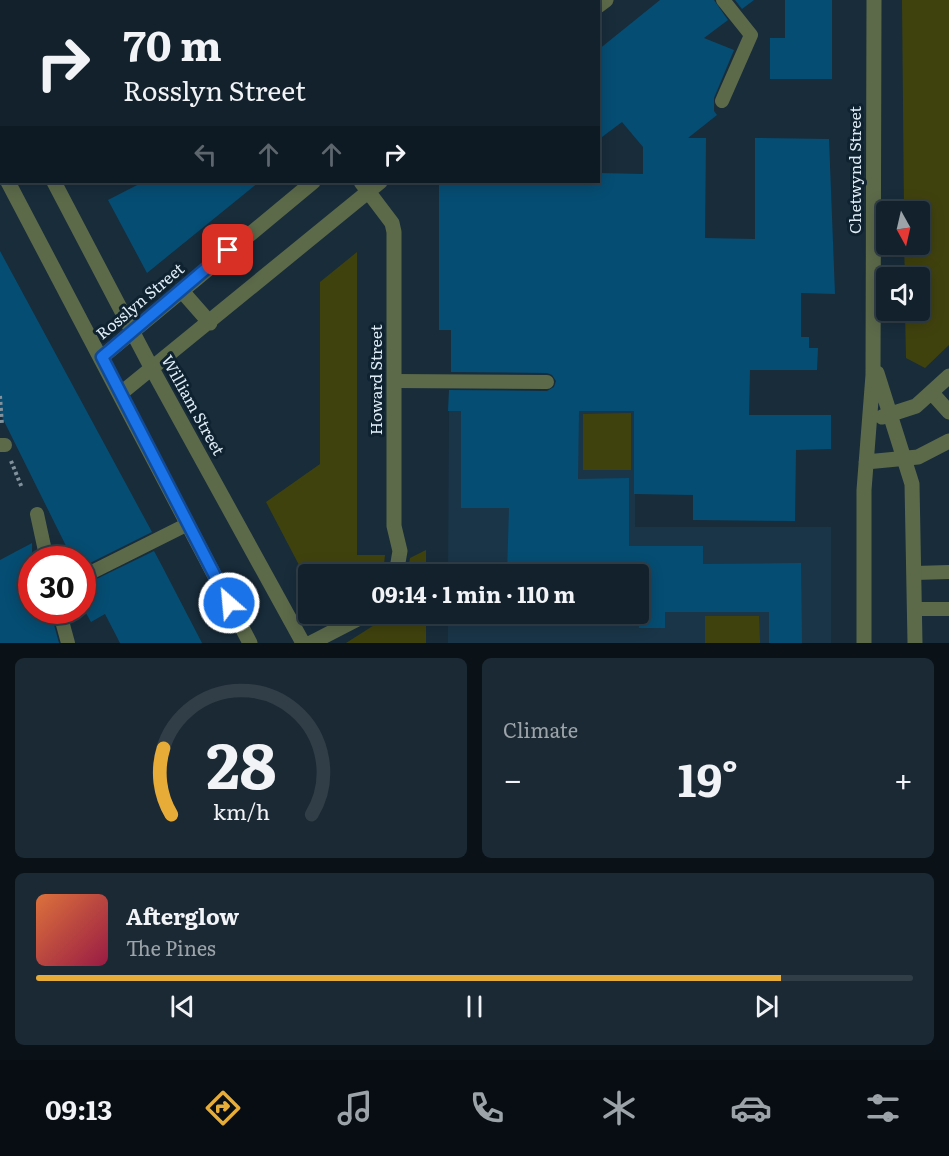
<!DOCTYPE html>
<meta charset="utf-8">
<style>
body{margin:0;font-family:Literata,serif;background:#1b2934;color:#f1f3f6;height:100vh;display:flex;flex-direction:column;font-size:22px;white-space:nowrap}
*{box-sizing:border-box;margin:0}
p{font-size:20px;color:#9ca3a9}
.icon{flex:none;width:33px;height:33px;fill:none;stroke:currentColor;stroke-width:2;stroke-linecap:round;stroke-linejoin:round}
.map{position:relative;height:643px;overflow:hidden}
.sheet{display:flex;flex-direction:column;gap:15px;padding:15px;background:#0a1218;flex:1}
.sheet>*{flex:none}
.hud{position:absolute;left:0px;top:0px;width:600px;height:183px;box-shadow:0 3px 15px #0003,0 0 0 2px #313e48;background:#12212c;color:#f1f3f6;overflow:hidden}
.needle{width:39px;rotate:172deg}
.buttons{position:absolute;left:876px;top:201px;display:grid;gap:12px}
.buttons a{display:grid;place-items:center;width:54px;height:54px;border-radius:6px;background:#12212c;box-shadow:0 3px 15px #0003,0 0 0 2px #313e48;font-size:30px}
.speed{position:absolute;left:18px;top:546px;display:flex;gap:12px;font-size:30px;font-weight:700;text-align:center}
.speed>*{display:grid;place-content:center;width:78px;height:78px;border-radius:50%;background:#12212c;box-shadow:0 3px 15px #0003,0 0 0 2px #313e48;line-height:1}
.speed .limit{border:9px solid #d22;background:#fff;color:#111}
.pin{position:absolute;display:grid;place-items:center;width:51px;height:51px;color:#fff;margin:-26px;border-radius:12px;box-shadow:0 3px 9px #0006}
.me{position:absolute;width:66px;margin:-33px;rotate:333deg;stroke-linejoin:round;filter:drop-shadow(0 0 4px #0008)}
.turn{display:flex;align-items:center;gap:21px;height:126px;padding:0 24px;font-size:27px}
.turn .icon{width:78px;height:78px;stroke-width:2.5}
.turn b{display:block;font-size:42px;line-height:51px}
.lanes{display:flex;align-items:center;height:57px;padding:0 24px;background:#0003;justify-content:center;gap:30px;direction:ltr}
.lanes .off{opacity:.35}
.big{font-size:45px;font-weight:700;line-height:1.1}
.sheet .widget{flex:1;display:flex;flex-direction:column;justify-content:center;gap:9px;min-width:0;padding:0 21px;border-radius:9px;background:#1b2934}
.sheet .dial{align-items:center;gap:0}
.dial svg{height:156px;overflow:visible;fill:none;stroke:#313e48;stroke-width:7;stroke-linecap:round;text-anchor:middle}
.dial text{fill:#f1f3f6;stroke:none}
.song{display:flex;align-items:center;gap:18px}
.cover{width:72px;height:72px;border-radius:9px;background:linear-gradient(135deg,hsl(20 70% 55%),hsl(340 70% 35%))}
.played{height:6px;border-radius:3px;background:linear-gradient(90deg,#e7ac37 85%,#313e48 85%)}
.keys{display:flex;justify-content:space-around;direction:ltr}
.heat{display:flex;justify-content:space-between;align-items:center;font-size:33px;direction:ltr}
.sheet .tiles{flex:1;display:grid;gap:15px;grid-template-columns:1fr 1fr}
.widget:last-child{grid-column:span 2}
.trip{position:absolute;left:298px;top:564px;width:351px;height:60px;border-radius:6px;background:#12212c;box-shadow:0 3px 15px #0003,0 0 0 2px #313e48;font-weight:700;line-height:60px;text-align:center}
.tabs{display:flex;height:96px;justify-content:space-around;align-items:center;background:#070d12;color:#9ca3a9}
.tabs .icon{width:42px;height:42px}
.tabs .current{color:#e7ac37}
.tabs b{font-size:27px;color:#f1f3f6}
.map>svg:first-child{display:block}
.built{fill:#1a3548}
.green{fill:#40420e}
.building{fill:#064d73}
.lines{fill:none;stroke-linecap:round;stroke-linejoin:round}
.path{stroke:#82929d;stroke-width:4;stroke-dasharray:3 3;stroke-linecap:butt}
.service{stroke:#5c6a4a;stroke-width:14}
.minor{stroke:#5c6a4a;stroke-width:15}
.route-casing{stroke:#114b97;stroke-width:15}
.route{stroke:#1a73e8;stroke-width:10}
.labels{text-anchor:middle;stroke-width:6;stroke-linejoin:round;paint-order:stroke}
.street-label{font-size:16px;fill:#e0edf6;stroke:#0e2230}
</style>
<div class="map">
<svg width="949" height="643" viewBox="0 0 949 643">
<rect width="100%" height="100%" fill="#182c3a"/>
<path class="built" d="M449 411H635V527H831V643H448V614H639V574H448Z"/>
<path class="green" d="M902 0H949V345L925 368 906 358 905 311 920 310V278L905 277 904 245 920 244V212L904 211Z
M357 252V555H385L383 574H309V584L266 502 320 464V282Z
M631 413V470H583V414Z
M426 550V574H407L410 558Z
M387 614H426V643H346L379 622Z
M705 616H759L760 643H705Z"/>
<path class="building" d="M660 0H714L728 20 704 38 734 50 714 98V111L717 115 688 138H706L705 238 755 239V138L829 139 835 294 801 293V337H809V348H818L817 370H750L749 415H831V449L796 450 795 521 693 520V495L634 494V411H579L578 479 629 478V546H703V564L801 563 802 643H769V612H665V628H639V574H507L509 508H461V411H448L449 390 547 391 554 387 556 381 552 375 547 373 451 372V330H439V182H598V173L643 174V147L622 122 598 140V50Z
M735 0H754L742 9Z
M785 0H832V79H770V38H785Z
M143 182H259L147 273 108 200Z
M0 251 152 532 82 567V560H73L0 413Z
M32 543V610H50L59 643H0V560Z
M154 551 162 566 202 643H120L105 614 91 622 82 606V586Z"/>
<g class="lines">
<path class="path" d="M302 0 303 2
M490 2 492 0
M0 396 2 425
M11 461 22 488"/>
<path class="service" d="M244 2 247 0
M722 101 751 35 723 0
M394 381 547 382
M0 445H5
M37 514 47 560
M915 573 949 572
M82 577 188 524
M914 609H949
M59 610 68 643"/>
<path class="minor" d="M265 0 266 2
M528 2 529 0
M598 6 606 0
M0 82 2 85
M0 167 2 170
M8 182 250 643
M54 182 151 367 303 643
M361 182 392 223 394 232V526L400 551 396 574
M181 290 210 323
M102 357 313 182
M877 373 912 484 915 643
M932 393 949 412
M120 394 380 182
M882 417 916 406 949 376
M866 462 918 457 949 441
M311 643 367 614
M864 643V490L873 375 874 0"/>
</g>
<g class="lines">
<defs>
<path id="route" d="M228 250 102 357 229 603"/>
</defs>
<use href="#route" class="route-casing"/>
<use href="#route" class="route"/>
</g>
<g class="labels">
<g class="street-label">
<text transform="translate(855 170) rotate(-90)" y="6">Chetwynd Street</text>
<text transform="translate(140 301) rotate(-40)" y="6">Rosslyn Street</text>
<text transform="translate(376 380) rotate(-90)" y="6">Howard Street</text>
<text transform="translate(193 405) rotate(61)" y="6">William Street</text>
</g>
</g>
</svg>
<div class="buttons">
<a><svg class="needle" viewBox="-14 -14 28 28"><path d="M0-13l5 13h-10z" fill="#e53935"/><path d="M0 13l5-13h-10z" fill="#9ca3a9"/></svg></a>
<a><svg class="icon" aria-label="sound" viewBox="0 0 24 24"><path d="M4 9h4l5-4v14l-5-4H4zM17 9q2 3 0 6"/></svg></a>
</div>
<div class="speed"><div class="limit">30</div></div>
<div class="pin" style="left:228px;top:250px;background:#d93025"><svg class="icon" aria-label="arrive" viewBox="0 0 24 24"><path d="M6 21V4h12l-3 4 3 4H6"/></svg></div>
<svg class="me" style="left:229px;top:603px" viewBox="-20 -20 40 40"><circle r="17" fill="#1a73e8" stroke="#fff" stroke-width="3"/><path d="M0-11L8 9 0 5-8 9z" fill="#fff"/></svg>
<div class="trip">09:14 · 1 min · 110 m</div>
<div class="hud">
<div class="turn"><svg class="icon" aria-label="right" viewBox="0 0 24 24"><path d="M7 20v-9h11M14 6l5 5-5 5"/></svg><div><b>70 m</b>Rosslyn Street</div></div>
<div class="lanes"><svg class="icon off" aria-label="left" viewBox="0 0 24 24"><path d="M17 20v-9H6M10 6l-5 5 5 5"/></svg><svg class="icon off" aria-label="ahead" viewBox="0 0 24 24"><path d="M12 20V5M6 11l6-6 6 6"/></svg><svg class="icon off" aria-label="ahead" viewBox="0 0 24 24"><path d="M12 20V5M6 11l6-6 6 6"/></svg><svg class="icon" aria-label="right" viewBox="0 0 24 24"><path d="M7 20v-9h11M14 6l5 5-5 5"/></svg></div>
</div>
</div>
<section class="sheet">
<div class="tiles">
<div class="widget dial"><svg viewBox="0 0 100 80">
<path d="M14 69A42 42 0 1 1 86 69"/>
<path d="M14 69A42 42 0 0 1 10 35" stroke="#e7ac37"/>
<text x="50" y="56" font-size="32" font-weight="700">28</text>
<text x="50" y="72" font-size="11">km/h</text>
</svg></div>
<div class="widget"><p>Climate</p>
<div class="heat"><a>−</a><b class="big">19°</b><a>+</a></div>
</div>
<div class="widget">
<div class="song"><i class="cover"></i><div><b>Afterglow</b><p>The Pines</p></div></div>
<div class="played"></div>
<div class="keys"><svg class="icon" aria-label="previous" viewBox="0 0 24 24"><path d="M18 5L8 12l10 7zM5 5v14"/></svg><svg class="icon" aria-label="pause" viewBox="0 0 24 24"><path d="M8 5v14M16 5v14"/></svg><svg class="icon" aria-label="next" viewBox="0 0 24 24"><path d="M6 5l10 7-10 7zM19 5v14"/></svg></div>
</div>
</div>
</section>
<nav class="tabs">
<b>09:13</b>
<svg class="icon current" aria-label="directions" viewBox="0 0 24 24"><path d="M12 3l9 9-9 9-9-9zM9 14v-3h6M13 9l2 2-2 2"/></svg>
<svg class="icon" aria-label="music" viewBox="0 0 24 24"><path d="M9 18V5l10-2v13"/><circle cx="6" cy="18" r="3"/><circle cx="16" cy="16" r="3"/></svg>
<svg class="icon" aria-label="phone" viewBox="0 0 24 24"><path d="M5 4h4l2 5-3 2q2 4 5 5l2-3 5 2v4C11 20 4 13 5 4z"/></svg>
<svg class="icon" aria-label="climate" viewBox="0 0 24 24"><path d="M12 3v18M4 7l16 10M4 17L20 7"/></svg>
<svg class="icon" aria-label="car" viewBox="0 0 24 24"><path d="M5 17H2v-5l4-1 3-4h7l3 4 3 1v5h-3M9 17h6M6 11h13"/><circle cx="7" cy="17" r="2"/><circle cx="17" cy="17" r="2"/></svg>
<svg class="icon" aria-label="filters" viewBox="0 0 24 24"><path d="M4 7h16M4 17h16"/><circle cx="9" cy="7" r="2"/><circle cx="15" cy="17" r="2"/></svg>
</nav>
